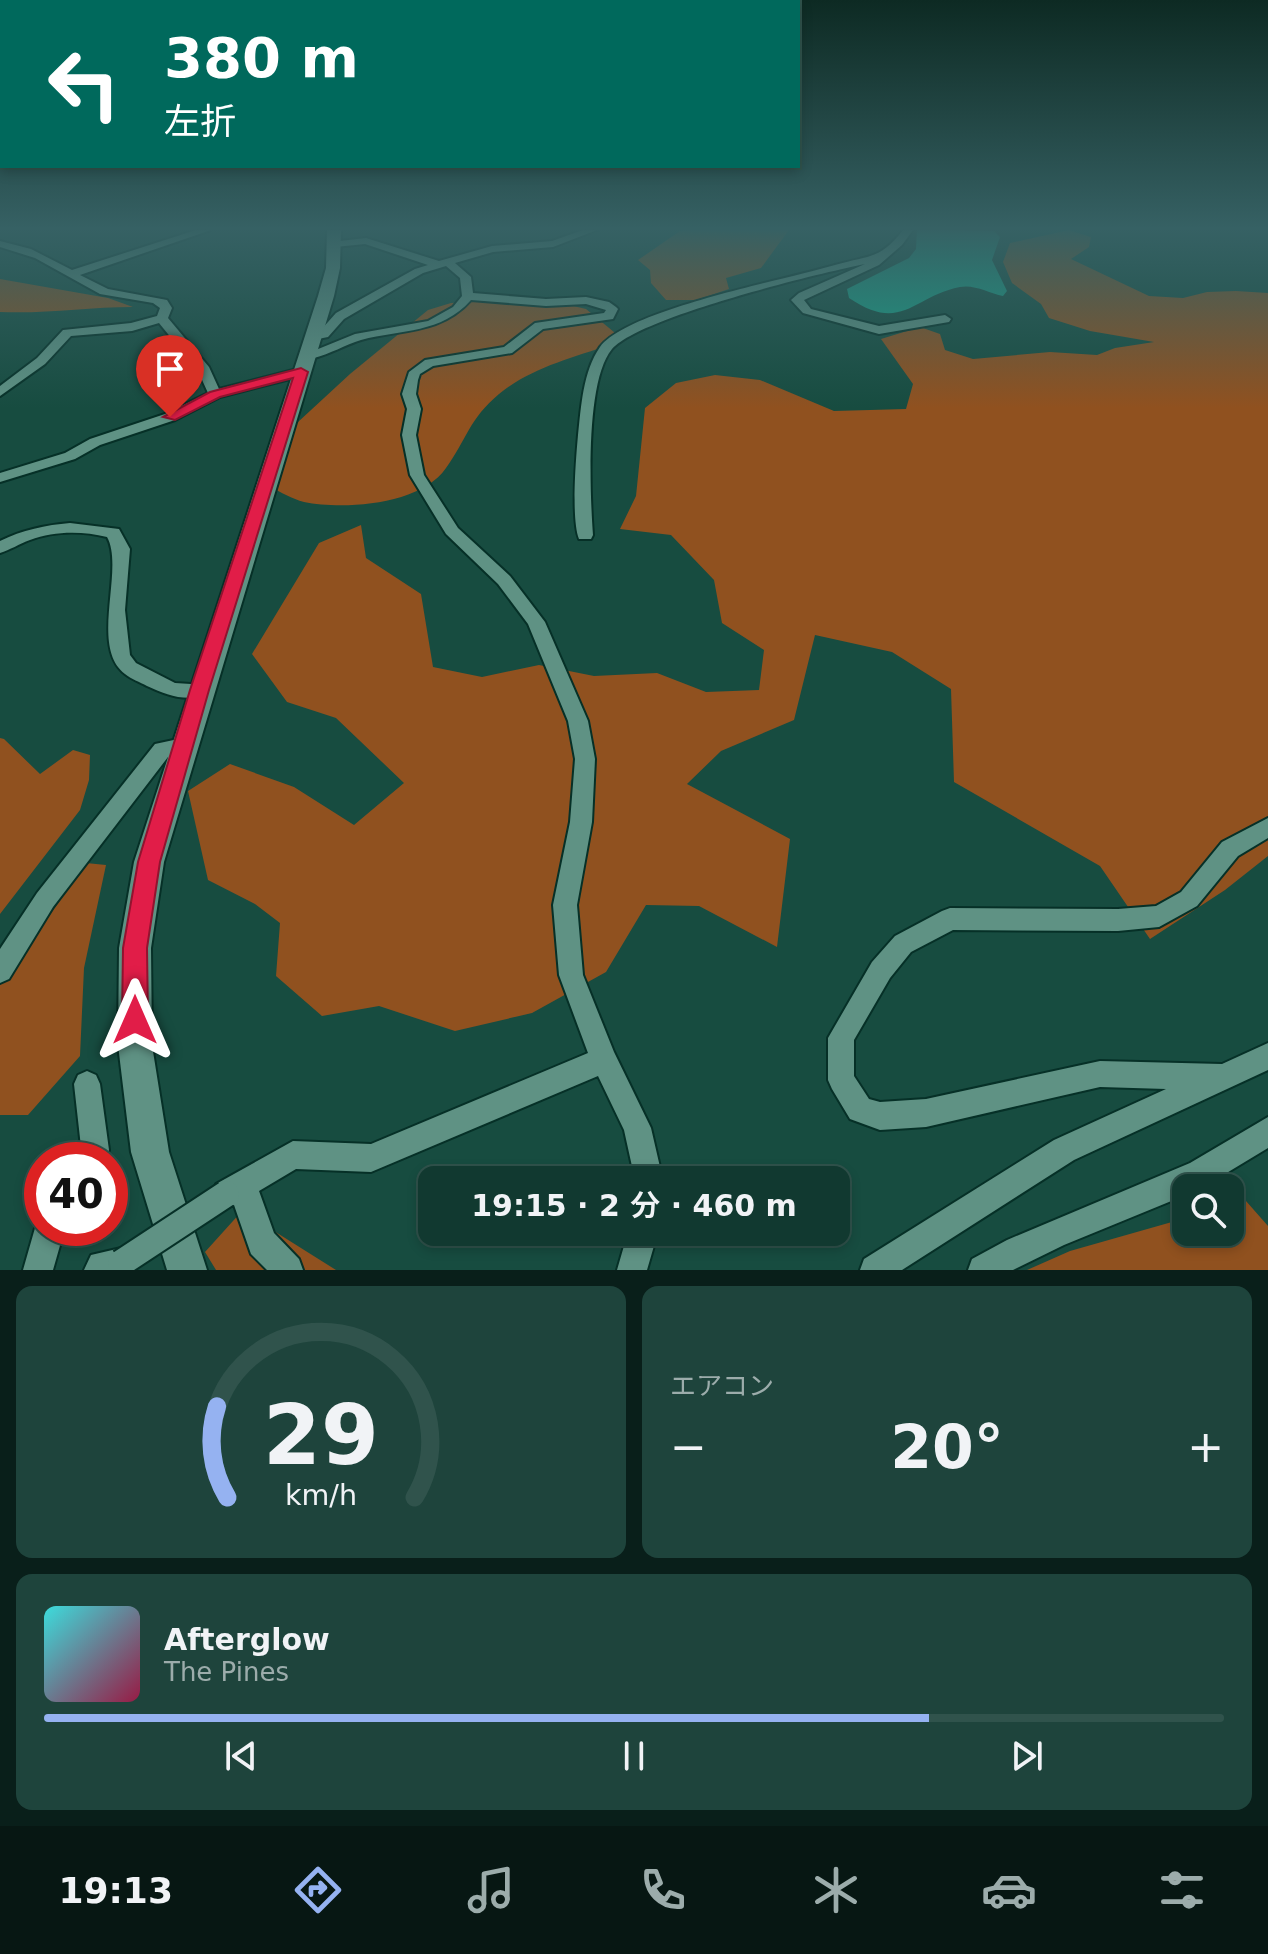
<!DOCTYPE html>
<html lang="ja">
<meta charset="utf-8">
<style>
body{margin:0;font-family:"DejaVu Sans","Noto Sans JP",sans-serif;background:#1e443c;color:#f1f3f6;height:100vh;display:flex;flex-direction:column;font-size:30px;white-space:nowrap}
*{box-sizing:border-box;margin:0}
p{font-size:26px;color:#9cacab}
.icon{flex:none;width:44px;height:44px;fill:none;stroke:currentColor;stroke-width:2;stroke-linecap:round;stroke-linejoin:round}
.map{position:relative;height:1270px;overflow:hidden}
.details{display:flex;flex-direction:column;gap:16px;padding:16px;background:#091f1a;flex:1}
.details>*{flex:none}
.banner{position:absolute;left:0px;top:0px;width:800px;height:168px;box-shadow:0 4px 12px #0003,0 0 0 2px #30534c;background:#00695c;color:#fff;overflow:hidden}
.tools{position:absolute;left:1172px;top:1174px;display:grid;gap:16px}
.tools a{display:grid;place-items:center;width:72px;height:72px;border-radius:16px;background:#113930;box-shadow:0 4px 12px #0003,0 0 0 2px #30534c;font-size:40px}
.speed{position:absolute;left:24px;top:1142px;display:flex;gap:16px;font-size:40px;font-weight:700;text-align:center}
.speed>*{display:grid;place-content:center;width:104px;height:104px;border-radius:50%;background:#113930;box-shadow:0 4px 12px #0003,0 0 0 2px #30534c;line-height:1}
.speed .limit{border:12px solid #d22;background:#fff;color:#111}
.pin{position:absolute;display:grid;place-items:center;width:68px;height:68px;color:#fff;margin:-82px -34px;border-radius:50% 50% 50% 0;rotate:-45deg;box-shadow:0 0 8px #0007}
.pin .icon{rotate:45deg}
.me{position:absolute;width:88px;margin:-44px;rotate:0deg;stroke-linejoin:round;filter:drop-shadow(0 0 6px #0008)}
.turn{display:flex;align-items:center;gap:28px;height:168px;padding:0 32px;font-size:36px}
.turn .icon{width:104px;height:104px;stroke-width:2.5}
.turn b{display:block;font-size:56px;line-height:68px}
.big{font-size:60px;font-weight:600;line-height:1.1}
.details .card{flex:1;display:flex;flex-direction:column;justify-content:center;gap:12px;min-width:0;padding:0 28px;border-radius:16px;background:#1e443c}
.details .dial{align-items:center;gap:0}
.dial svg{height:208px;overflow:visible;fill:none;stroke:#30534c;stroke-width:7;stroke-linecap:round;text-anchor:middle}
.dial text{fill:#f1f3f6;stroke:none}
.song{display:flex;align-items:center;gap:24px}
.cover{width:96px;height:96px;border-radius:12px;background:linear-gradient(135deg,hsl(180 70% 55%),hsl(340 70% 35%))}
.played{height:8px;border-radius:4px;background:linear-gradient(90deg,#95b2f1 75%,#30534c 75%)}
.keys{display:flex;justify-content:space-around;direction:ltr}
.heat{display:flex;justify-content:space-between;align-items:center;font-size:44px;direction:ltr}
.details .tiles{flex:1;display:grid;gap:16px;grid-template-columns:1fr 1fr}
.card:last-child{grid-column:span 2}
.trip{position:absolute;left:418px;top:1166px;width:432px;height:80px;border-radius:16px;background:#113930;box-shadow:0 4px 12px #0003,0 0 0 2px #30534c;font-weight:600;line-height:80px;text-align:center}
.dock{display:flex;height:128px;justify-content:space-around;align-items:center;background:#071713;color:#9cacab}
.dock .icon{width:56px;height:56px}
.dock .on{color:#95b2f1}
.dock b{font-size:36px;color:#f1f3f6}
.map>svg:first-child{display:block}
.green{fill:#90511f}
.water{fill:#19a58a}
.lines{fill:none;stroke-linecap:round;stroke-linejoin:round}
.minor-casing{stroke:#063027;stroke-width:4}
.tertiary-casing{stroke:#063027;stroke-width:4}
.minor{fill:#5f9284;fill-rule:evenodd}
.tertiary{fill:#5f9284;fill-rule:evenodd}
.minor-bridge-casing{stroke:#063027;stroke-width:30;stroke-linecap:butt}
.minor-bridge{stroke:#5f9284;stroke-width:26}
.route{fill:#e11d48;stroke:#92132f;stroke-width:2}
</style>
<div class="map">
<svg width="1268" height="1270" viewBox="0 0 1268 1270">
<rect width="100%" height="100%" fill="#174c40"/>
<path class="green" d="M688 230H789L761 268 726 278 729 289 696 300H666L651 283 650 270 638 260 680 231Z
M1069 230 1091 237 1089 247 1071 259 1149 296 1183 298 1207 292 1236 291 1268 293V856L1225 890 1150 939 1100 866 954 782 951 689 892 652 815 635 794 720 721 751 687 784 790 839 777 947 699 906 646 905 606 972 532 1013 455 1031 379 1006 322 1016 276 976 280 923 255 904 208 880 188 791 230 764 294 787 354 825 404 783 336 718 287 702 252 654 319 543 361 525 366 558 421 594 433 667 482 677 539 665 594 676 657 673 706 692 759 690 764 650 722 623 714 580 671 535 620 529 636 496 645 408 676 383 715 375 760 380 834 411 906 409 913 384 881 339 920 327 940 334 945 350 973 359 1050 352 1097 355 1115 348 1154 342 1090 331 1049 318 1041 304 1012 283 1003 262 1010 243Z
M0 279 108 298 133 307C88 307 45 314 0 312Z
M486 301 565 304 586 309 620 337 610 345C571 358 531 368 499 394 469 419 467 439 446 468 421 505 344 510 304 502 292 499 281 492 270 487L272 446 350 374 428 310 451 303Z
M0 738 4 739 40 774 73 750 90 755 89 780 80 810 0 914Z
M86 863 106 865 84 968 80 1056 28 1115H0V961L13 968Z
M1246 1201 1268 1226V1270H1027L1070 1251 1186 1218V1232H1230V1206Z
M242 1211 336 1270H216L205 1252Z"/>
<path class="water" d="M917 230 994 231 1000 237 992 260 1007 291 1003 296C989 293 974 284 960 287 913 296 902 334 849 298L847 289 909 258 916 249Z"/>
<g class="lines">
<defs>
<path id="minor" d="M196 230H211L80 275 108 289 167 300 172 308 168 318 209 367 219 389 301 368 306 369V375L220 397 175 420 100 445 75 459 0 482V473L65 453 90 439 165 414 208 393 198 371 159 323 132 331 71 336 45 364 0 396V386L37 358 63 330 131 323 157 316 160 308 153 303 100 294 35 258 0 247V241L31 249 72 270Z
M583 230H597L553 247 493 252 455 263 471 277 473 293 546 299 586 297 609 302 616 307 618 309 613 319 543 329 512 353 433 366 420 374 418 380 416 394 421 409 416 435 424 475 458 528 510 576 545 622 588 721 595 759 592 822 577 905 583 975 614 1052 651 1128 663 1180H635L624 1130 598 1076 371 1172 296 1169 259 1191 274 1233 299 1259 303 1270H267L251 1254 234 1205 226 1208 216 1204 212 1194 216 1184 293 1141 371 1144 588 1053 559 975 553 905 570 822 575 759 568 721 528 624 498 584 446 534 410 475 402 435 407 409 402 394 409 372 425 360 504 347 535 323 604 313 606 310 586 304 546 306 471 300C441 334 402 329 361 340 345 345 330 354 314 358L307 360 301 356 355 334 428 321 453 307 462 296 460 278 446 266 423 273 344 319 328 337 308 341V335L320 331 336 313 415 269 428 265 365 244 335 247 330 244 331 242 366 238 439 261 492 246 552 241Z
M903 230H913L902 245 879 265 804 300 811 309 879 326 945 315 951 319 949 322 879 334 803 313 791 300 799 293 865 264C816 274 640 317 612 349 585 381 590 494 593 535L591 539H579C571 519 576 458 578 435 581 407 583 371 600 347 629 309 785 280 835 265 869 255 880 260 903 230Z
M70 523 119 529 130 549 125 610 130 655 136 663 175 683 207 685 210 690 207 695C185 702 166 695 147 686 140 682 131 679 125 674 89 647 125 569 107 537 82 531 54 531 30 540 19 544 10 550 0 553V541C22 530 46 525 70 523Z
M183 738 190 740 193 746 190 752 168 757 53 907 9 979 0 983V949L37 893 155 744Z
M1268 818V838L1238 856 1197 906 1159 927 1118 931 953 930 911 952 890 978 854 1040V1076L869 1099 880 1102 926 1099 1100 1061 1222 1064 1268 1043V1070L1074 1160 902 1270H860L864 1259 1054 1140 1166 1089 1100 1087 926 1127 880 1130 850 1119 832 1089 828 1080V1038L872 962 895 936 942 911 950 908 1118 909 1156 906 1181 892 1222 842Z
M87 1071 96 1075 100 1084 109 1150 105 1160H75L81 1147 74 1084 78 1075Z
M1268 1117V1148L1210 1183 1200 1188H1186V1195L1064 1245 1013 1270H968L972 1259 1007 1240 1190 1163Z
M42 1217V1228H65L53 1270H23L35 1228Z
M628 1232H658L647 1270H617Z
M121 1248 132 1252 136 1263 133 1270H84L91 1255Z"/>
<path id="tertiary" d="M327 230H341L340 268 334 296 164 862 151 948 152 1045 169 1152 207 1270H167L131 1152 118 1045 119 948 134 862 318 296 326 268Z"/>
</defs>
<use href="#minor" class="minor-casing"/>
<use href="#tertiary" class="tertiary-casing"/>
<use href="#minor" class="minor"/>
<use href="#tertiary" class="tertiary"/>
<defs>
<path id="minor-bridge" d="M121 1263 226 1194"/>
</defs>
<use href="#minor-bridge" class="minor-bridge-casing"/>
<use href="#minor-bridge" class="minor-bridge"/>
</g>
<linearGradient id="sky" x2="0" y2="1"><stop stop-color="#0d2a23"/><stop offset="0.56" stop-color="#366164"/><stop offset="1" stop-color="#366164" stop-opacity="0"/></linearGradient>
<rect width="1268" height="408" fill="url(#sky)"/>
<path class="route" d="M301 368 308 372 209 690 160 862 147 948 148 1020 144 1029 135 1033 126 1029 122 1020 123 948 138 862 190 690 293 378 220 397 175 420 163 417 210 392Z"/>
</svg>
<div class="tools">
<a><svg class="icon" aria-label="search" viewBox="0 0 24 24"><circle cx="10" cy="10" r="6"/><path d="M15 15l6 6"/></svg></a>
</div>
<div class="speed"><div class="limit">40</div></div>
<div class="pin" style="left:170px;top:417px;background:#d93025"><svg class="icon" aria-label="arrive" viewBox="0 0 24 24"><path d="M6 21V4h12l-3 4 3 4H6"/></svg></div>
<svg class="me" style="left:135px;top:1020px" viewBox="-20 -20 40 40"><path d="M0-17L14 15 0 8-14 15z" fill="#e11d48" stroke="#fff" stroke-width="4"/></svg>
<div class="trip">19:15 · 2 分 · 460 m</div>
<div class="banner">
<div class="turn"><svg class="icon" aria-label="left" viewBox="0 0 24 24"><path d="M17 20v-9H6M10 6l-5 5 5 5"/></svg><div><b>380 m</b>左折</div></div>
</div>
</div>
<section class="details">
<div class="tiles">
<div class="card dial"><svg viewBox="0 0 100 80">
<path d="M14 69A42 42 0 1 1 86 69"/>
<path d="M14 69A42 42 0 0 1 10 34" stroke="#95b2f1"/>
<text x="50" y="56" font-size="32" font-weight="700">29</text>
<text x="50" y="72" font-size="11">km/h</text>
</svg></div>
<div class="card"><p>エアコン</p>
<div class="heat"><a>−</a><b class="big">20°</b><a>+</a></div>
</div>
<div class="card">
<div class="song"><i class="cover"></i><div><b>Afterglow</b><p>The Pines</p></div></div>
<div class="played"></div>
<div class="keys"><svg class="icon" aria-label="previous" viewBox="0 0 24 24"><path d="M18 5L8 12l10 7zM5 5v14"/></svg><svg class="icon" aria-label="pause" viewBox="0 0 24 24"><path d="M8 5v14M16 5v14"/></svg><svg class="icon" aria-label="next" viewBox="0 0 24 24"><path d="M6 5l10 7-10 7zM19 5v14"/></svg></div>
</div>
</div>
</section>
<nav class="dock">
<b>19:13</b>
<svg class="icon on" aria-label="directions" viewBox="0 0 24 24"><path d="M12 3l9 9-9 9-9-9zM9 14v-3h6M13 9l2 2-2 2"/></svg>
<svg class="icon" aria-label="music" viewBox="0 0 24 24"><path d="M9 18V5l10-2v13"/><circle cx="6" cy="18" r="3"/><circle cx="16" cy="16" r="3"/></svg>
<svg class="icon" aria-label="phone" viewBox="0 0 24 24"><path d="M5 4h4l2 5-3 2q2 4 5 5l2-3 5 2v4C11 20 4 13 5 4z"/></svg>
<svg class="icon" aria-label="climate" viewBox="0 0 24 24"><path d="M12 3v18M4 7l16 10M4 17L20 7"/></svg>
<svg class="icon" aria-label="car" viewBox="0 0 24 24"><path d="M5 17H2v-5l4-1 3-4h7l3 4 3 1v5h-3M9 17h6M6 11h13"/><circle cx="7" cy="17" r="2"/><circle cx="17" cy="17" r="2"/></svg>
<svg class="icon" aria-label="filters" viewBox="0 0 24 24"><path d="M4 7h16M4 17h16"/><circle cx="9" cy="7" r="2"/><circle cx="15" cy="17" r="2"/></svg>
</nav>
